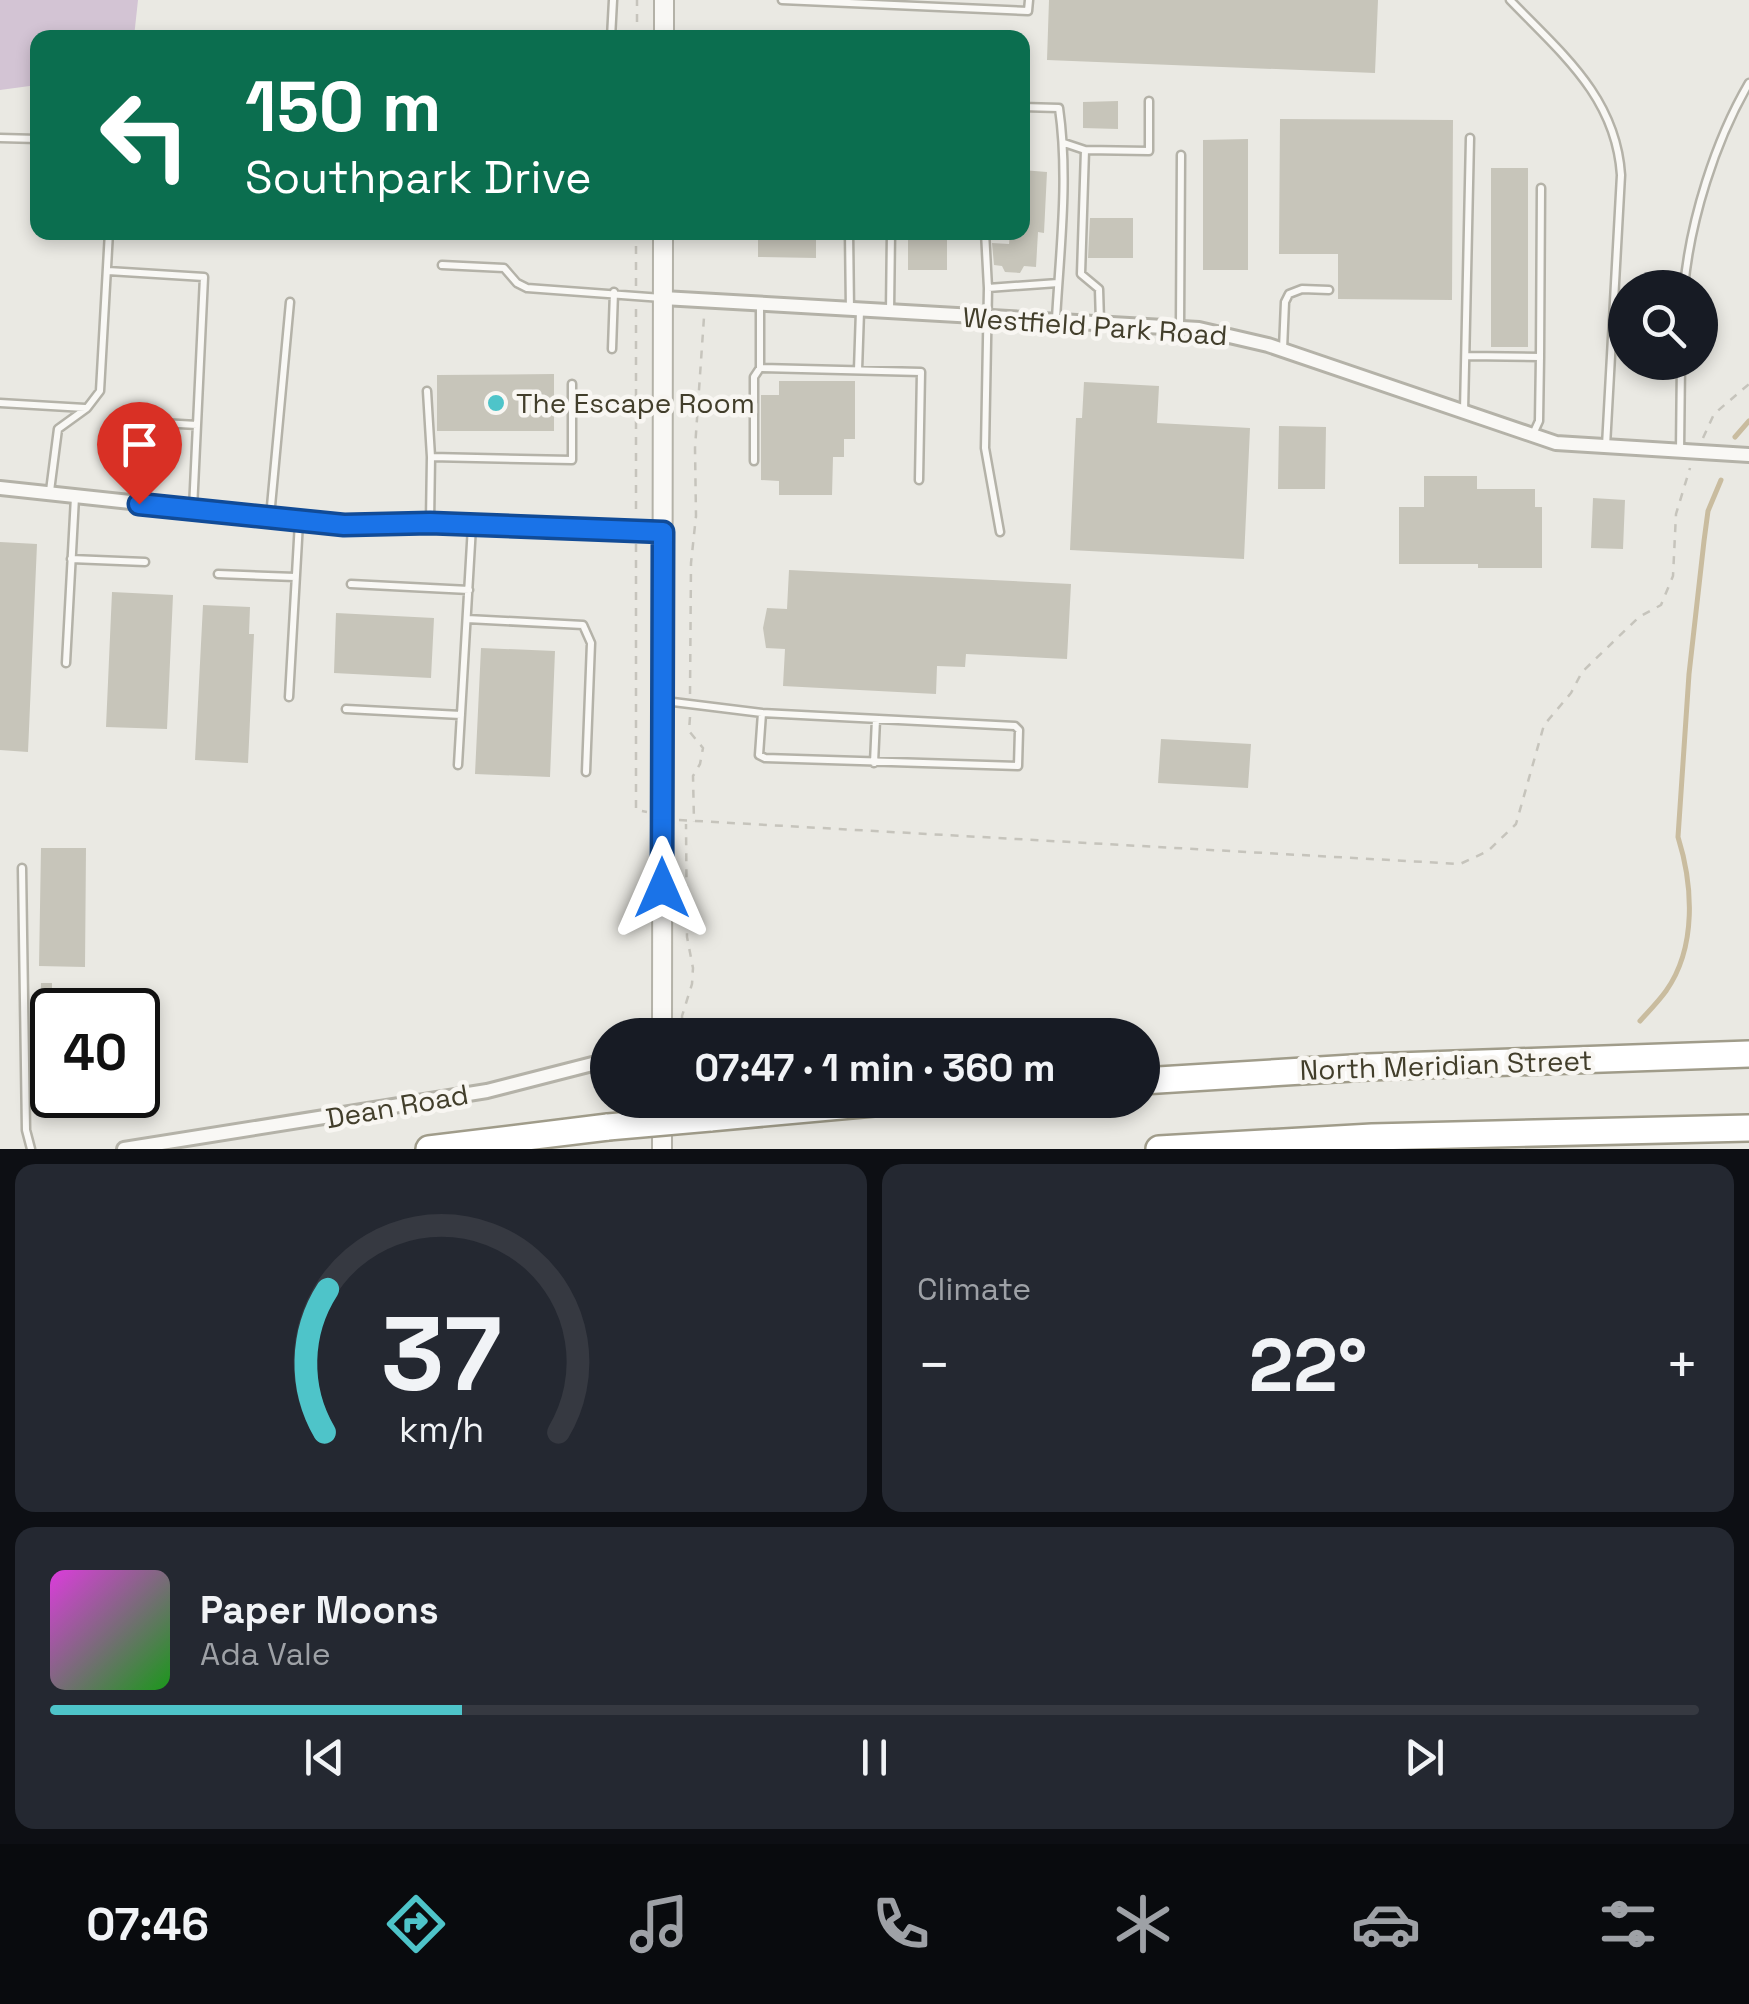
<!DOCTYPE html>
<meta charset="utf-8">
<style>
body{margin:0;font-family:"Space Grotesk",sans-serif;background:#242831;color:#f1f3f6;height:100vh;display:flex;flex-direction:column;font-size:38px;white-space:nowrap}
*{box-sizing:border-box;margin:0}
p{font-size:32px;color:#9ea1a6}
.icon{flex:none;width:55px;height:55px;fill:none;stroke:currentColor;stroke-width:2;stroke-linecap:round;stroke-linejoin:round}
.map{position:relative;height:1149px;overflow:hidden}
.panel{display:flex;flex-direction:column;gap:15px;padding:15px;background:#0d0f14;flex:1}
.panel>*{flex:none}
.guide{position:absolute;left:30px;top:30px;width:1000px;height:210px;border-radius:20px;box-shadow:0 5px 15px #0003;background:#0b6e4f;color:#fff;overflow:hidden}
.fabs{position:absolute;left:1608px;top:270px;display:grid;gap:20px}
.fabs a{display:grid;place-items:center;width:110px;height:110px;border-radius:50%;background:#171b24;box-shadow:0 5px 15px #0003;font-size:50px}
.speed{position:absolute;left:30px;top:988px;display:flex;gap:20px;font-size:50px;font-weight:700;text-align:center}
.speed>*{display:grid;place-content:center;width:130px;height:130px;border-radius:50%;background:#171b24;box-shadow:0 5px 15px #0003;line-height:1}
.speed .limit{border:5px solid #111;border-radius:15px;background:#fff;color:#111}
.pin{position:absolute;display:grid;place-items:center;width:85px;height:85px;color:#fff;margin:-102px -42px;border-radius:50% 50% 50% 0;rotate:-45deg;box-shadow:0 0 10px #0007}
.pin .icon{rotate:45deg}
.me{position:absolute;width:110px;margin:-55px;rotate:0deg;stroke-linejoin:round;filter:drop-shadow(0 0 8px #0008)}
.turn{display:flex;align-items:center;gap:35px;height:210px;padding:0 50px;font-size:45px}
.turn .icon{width:130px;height:130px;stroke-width:2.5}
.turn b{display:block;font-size:70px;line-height:85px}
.big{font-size:75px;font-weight:700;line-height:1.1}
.panel .card{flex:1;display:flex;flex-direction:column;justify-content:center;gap:15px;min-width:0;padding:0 35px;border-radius:20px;background:#242831}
.panel .dial{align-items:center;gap:0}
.dial svg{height:260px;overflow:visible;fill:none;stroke:#363941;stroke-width:7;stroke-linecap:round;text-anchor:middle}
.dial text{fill:#f1f3f6;stroke:none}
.song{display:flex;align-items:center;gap:30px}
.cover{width:120px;height:120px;border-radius:15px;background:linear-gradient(135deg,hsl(300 70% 55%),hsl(120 70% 35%))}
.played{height:10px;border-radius:5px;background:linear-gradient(90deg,#4ec4c9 25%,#363941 25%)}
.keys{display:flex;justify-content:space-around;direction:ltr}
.heat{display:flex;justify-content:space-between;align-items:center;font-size:55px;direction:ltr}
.panel .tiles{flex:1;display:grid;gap:15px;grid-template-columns:1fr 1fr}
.card:last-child{grid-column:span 2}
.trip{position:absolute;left:590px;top:1018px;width:570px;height:100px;border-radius:50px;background:#171b24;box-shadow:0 5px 15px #0003;font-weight:700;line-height:100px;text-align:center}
.tabs{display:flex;height:160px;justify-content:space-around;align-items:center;background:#090b0e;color:#9ea1a6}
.tabs .icon{width:70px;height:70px}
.tabs .current{color:#4ec4c9}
.tabs b{font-size:45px;color:#f1f3f6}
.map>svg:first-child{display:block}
.green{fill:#d3c4d4}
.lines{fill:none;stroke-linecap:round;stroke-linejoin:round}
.stream{stroke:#c9bc9f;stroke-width:5}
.building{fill:#c7c5ba}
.service-casing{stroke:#b4b2a8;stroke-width:11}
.minor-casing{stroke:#b4b2a8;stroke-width:18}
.tertiary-casing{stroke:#b4b2a8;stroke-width:22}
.motorway-casing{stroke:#a09c8a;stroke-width:30}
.path{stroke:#c6c4bc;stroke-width:2.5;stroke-dasharray:8 8;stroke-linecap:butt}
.service{stroke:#f9f8f5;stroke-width:6}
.minor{stroke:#f9f8f5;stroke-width:12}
.tertiary{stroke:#f9f8f5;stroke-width:18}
.motorway{stroke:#fff;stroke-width:25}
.motorway-bridge-casing{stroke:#a09c8a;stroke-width:30;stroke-linecap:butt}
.motorway-bridge{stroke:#fff;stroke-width:25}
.route-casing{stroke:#114b97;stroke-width:25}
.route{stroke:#1a73e8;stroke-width:18}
.poi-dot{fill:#4ec4c9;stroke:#f8f6f2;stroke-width:4}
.labels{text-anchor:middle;stroke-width:9;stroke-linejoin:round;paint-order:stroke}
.street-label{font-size:28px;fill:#423e2b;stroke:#f8f6f2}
.poi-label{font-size:28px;fill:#423e2b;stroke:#f8f6f2;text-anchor:start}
</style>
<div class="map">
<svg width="1749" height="1149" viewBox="0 0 1749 1149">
<rect width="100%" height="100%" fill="#eae9e3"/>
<path class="green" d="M0 0H138L134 37 38 38 37 85 0 90Z"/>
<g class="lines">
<path class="stream" d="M1735 437 1749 421
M1640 1021C1649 1011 1658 1002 1666 991 1697 947 1693 885 1678 837L1689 674 1704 541 1708 511 1721 480"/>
</g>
<path class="building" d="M1049 0H1378L1375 73 1047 60Z
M1118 101V129L1083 128V102Z
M1280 119 1453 120 1452 300 1338 299V254H1279Z
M1248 139V270H1203V140Z
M1491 168H1528V347H1491Z
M1022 170 1047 172 1044 233 1038 232 1036 267 1024 266 1020 273 1005 272 1002 266 994 265 992 243 1009 244 1010 232H1022Z
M1090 218H1133V258H1088Z
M758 232H816V258L758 257Z
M908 232H947V270H908Z
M554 374V431H437V375Z
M779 381H855V439H844V457H833L832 495H779V481L761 480V395H779Z
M1084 382 1159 386 1157 423 1250 428 1244 559 1070 550 1076 418H1082Z
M1279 426 1326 427 1325 489H1278Z
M1424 476H1477V489H1535V507H1542V568H1478V564H1399V507H1424Z
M1593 498 1625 500 1623 549 1591 548Z
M0 542 37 544 28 752 0 750Z
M789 570 1071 584 1067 659 966 654 965 667 937 666 936 694 783 686 785 649 766 648 763 628 767 608 787 609Z
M112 592 173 595 167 729 106 727Z
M203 605 250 607 249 634H254L248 763 195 760Z
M336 613 434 618 431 678 334 673Z
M481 648 555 651 550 777 475 774Z
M1161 739 1251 744 1248 788 1158 783Z
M41 848H86L85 967 39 966Z
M41 983H52V991L87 992 86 1010H52V1105H38Z"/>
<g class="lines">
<defs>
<path id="service" d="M782 0 1028 11 1029 0
M1510 0C1561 53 1616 97 1621 175L1606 446
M611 38 613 0
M1022 107 1059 108C1069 178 1060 249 1056 319
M0 138 38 139
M1064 143 1085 150 1081 274 1099 289 1100 322
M1085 150 1149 151V101
M849 232 850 311
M985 232 988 288 985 448 1000 532
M442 265 504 268 517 283 527 288 662 298
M108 271 204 277 193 509
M988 288 1058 283
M1684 288C1690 221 1715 141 1749 83
M890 311 891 232
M1180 326 1181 155
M612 349 614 292
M1283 349 1285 302 1289 294 1302 289 1329 290
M1467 356 1540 357 1541 188
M760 368 921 372 919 480
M858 370 860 311
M427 391 431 457 430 522
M0 403 85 408
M1464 411 1470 138
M127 421 197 425
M1533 434 1539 421 1540 357
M1680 451 1681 362
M431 457 572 460V384
M754 461V377L760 368V306
M50 491 58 429 87 408 100 391 109 232
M270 517 290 302
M71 559 145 562
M218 574 295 577
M351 584 469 590
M467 619 583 625 591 643 586 772
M66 663 75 497
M289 697 299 522
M665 701 762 713 1015 726 1019 730 1018 766 765 758 759 755 762 713
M346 709 461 715
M874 763 876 719
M458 765 472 526
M22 868 26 1130 31 1149"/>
<path id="minor" d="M663 298 1199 329 1268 345 1556 443 1749 455
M0 488 344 525 430 523 663 532
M124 1149 487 1091 608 1060"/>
<path id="tertiary" d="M664 0V38
M662 1035 663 232
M662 1149V1100"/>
<path id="motorway" d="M1142 1081 1368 1067 1749 1054
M710 1118 907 1100
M429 1149 608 1127
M1159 1149 1372 1137 1749 1128"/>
</defs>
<use href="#service" class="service-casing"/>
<use href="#minor" class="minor-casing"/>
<use href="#tertiary" class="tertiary-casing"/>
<use href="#motorway" class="motorway-casing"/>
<path class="path" d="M637 38V0
M636 286V232
M636 309V516
M1703 438 1714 414 1749 384
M636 544V810L647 812
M690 694 691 563 696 516 695 448 704 317
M690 717 689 731 703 748 700 764 693 776 694 822
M679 820 1460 864 1488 851 1516 824 1544 725 1571 693 1582 672 1639 617 1661 605 1673 576 1676 514 1690 468
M683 1035 682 1016 692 984 693 968 687 937 686 824"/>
<use href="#service" class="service"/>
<use href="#minor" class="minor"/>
<use href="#tertiary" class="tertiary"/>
<use href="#motorway" class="motorway"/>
<defs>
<path id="motorway-bridge" d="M608 1127 710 1118"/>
</defs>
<use href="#motorway-bridge" class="motorway-bridge-casing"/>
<use href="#motorway-bridge" class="motorway-bridge"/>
</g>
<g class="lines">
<defs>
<path id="route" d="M139 504 344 525 430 523 663 532 662 888"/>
</defs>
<use href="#route" class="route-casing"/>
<use href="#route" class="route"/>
</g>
<circle class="poi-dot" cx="496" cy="403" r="10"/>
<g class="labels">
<g class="street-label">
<text transform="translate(1095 326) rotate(4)" y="10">Westfield Park Road</text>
<text transform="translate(1446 1065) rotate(-2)" y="10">North Meridian Street</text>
<text transform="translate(397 1106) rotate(-10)" y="10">Dean Road</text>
</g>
<g class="poi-label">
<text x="516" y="413">The Escape Room</text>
</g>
</g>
</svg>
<div class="fabs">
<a><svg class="icon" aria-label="search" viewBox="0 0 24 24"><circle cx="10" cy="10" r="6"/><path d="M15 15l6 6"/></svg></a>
</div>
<div class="speed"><div class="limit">40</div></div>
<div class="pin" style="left:139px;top:504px;background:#d93025"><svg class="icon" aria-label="arrive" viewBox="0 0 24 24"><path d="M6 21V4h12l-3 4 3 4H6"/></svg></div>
<svg class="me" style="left:662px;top:888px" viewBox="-20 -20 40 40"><path d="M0-17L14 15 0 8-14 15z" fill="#1a73e8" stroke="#fff" stroke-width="4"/></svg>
<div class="trip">07:47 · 1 min · 360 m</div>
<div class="guide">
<div class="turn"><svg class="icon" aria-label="left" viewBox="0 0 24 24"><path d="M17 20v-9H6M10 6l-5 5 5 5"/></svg><div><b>150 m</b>Southpark Drive</div></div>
</div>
</div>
<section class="panel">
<div class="tiles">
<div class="card dial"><svg viewBox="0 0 100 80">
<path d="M14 69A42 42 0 1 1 86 69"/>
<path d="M14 69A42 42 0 0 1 15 25" stroke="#4ec4c9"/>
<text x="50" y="56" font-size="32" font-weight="700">37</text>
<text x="50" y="72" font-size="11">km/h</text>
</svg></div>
<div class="card"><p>Climate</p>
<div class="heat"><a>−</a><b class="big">22°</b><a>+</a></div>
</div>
<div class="card">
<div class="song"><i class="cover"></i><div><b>Paper Moons</b><p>Ada Vale</p></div></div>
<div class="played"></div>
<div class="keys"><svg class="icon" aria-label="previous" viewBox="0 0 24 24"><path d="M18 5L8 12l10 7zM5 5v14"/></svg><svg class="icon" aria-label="pause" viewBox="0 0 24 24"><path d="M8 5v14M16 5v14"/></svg><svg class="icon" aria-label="next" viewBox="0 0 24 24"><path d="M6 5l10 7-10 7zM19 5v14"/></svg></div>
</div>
</div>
</section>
<nav class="tabs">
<b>07:46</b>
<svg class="icon current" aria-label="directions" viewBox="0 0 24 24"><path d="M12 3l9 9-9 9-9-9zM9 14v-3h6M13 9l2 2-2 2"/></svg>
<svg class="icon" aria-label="music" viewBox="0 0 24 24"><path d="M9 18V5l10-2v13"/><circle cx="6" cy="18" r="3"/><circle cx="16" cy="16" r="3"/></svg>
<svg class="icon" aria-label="phone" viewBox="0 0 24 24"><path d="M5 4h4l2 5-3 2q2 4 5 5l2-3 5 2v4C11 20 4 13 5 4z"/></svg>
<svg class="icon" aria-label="climate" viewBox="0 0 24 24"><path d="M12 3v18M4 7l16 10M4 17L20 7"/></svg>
<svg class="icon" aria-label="car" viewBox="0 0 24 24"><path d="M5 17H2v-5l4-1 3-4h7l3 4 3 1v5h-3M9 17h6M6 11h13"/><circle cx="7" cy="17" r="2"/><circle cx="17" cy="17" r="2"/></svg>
<svg class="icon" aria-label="filters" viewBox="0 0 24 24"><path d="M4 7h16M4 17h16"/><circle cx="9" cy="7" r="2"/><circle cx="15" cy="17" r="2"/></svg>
</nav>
